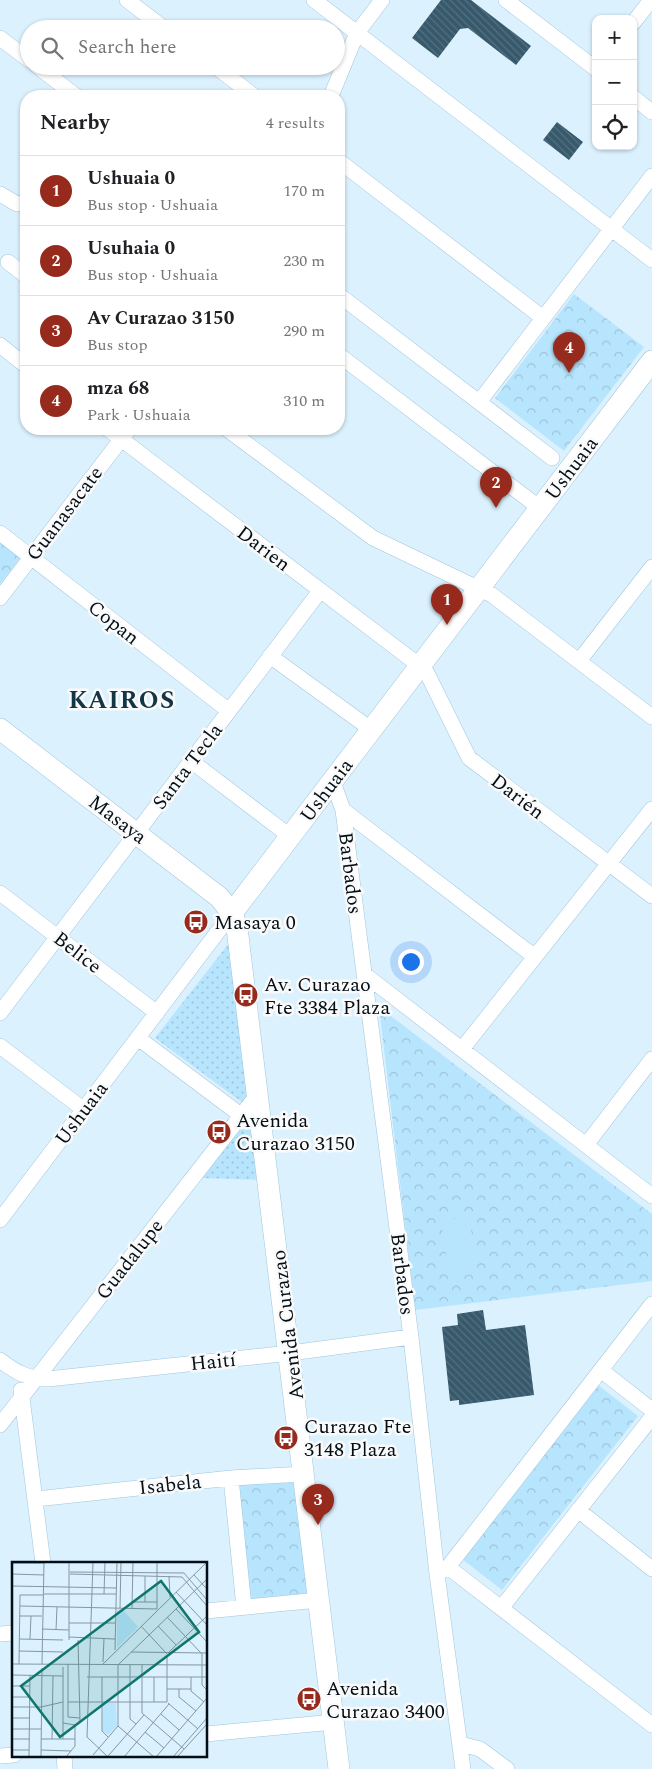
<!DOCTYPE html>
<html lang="en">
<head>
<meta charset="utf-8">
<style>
  :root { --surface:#fff; --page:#f6f6f6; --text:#202124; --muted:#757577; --line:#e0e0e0; --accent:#962b1d }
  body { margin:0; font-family:Spectral,serif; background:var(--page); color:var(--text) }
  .controls { position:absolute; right:15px; top:15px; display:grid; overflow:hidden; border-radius:10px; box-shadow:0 1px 4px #0004 }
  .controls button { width:45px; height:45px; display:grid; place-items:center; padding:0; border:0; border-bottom:1px solid var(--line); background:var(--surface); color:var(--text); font:25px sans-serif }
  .you { position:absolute; left:410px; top:961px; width:18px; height:18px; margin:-12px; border:4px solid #fff; border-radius:50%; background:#1a73e8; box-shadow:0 0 0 8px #1a73e833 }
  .badge { display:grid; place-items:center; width:32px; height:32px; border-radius:50%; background:var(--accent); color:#fff; font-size:16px; font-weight:700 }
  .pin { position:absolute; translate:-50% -41px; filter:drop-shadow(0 1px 2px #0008) }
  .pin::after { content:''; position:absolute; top:26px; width:18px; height:15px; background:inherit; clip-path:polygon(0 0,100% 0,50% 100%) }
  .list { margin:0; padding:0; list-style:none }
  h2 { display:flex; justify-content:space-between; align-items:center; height:65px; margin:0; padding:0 20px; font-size:21px }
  h2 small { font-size:16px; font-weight:400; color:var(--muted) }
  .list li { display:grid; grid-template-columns:32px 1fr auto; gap:15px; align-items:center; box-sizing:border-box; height:70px; padding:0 20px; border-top:1px solid var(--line) }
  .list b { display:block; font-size:19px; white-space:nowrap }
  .list p { margin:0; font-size:16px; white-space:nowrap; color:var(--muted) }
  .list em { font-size:16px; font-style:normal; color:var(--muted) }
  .icon { flex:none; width:28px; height:28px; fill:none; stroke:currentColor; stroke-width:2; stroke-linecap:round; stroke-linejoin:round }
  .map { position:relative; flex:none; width:652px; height:1769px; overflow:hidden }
  .search { position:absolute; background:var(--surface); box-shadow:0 1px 4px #0004; left:20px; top:20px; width:325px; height:55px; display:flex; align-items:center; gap:12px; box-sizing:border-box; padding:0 18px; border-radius:28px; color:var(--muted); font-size:19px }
  .panel { position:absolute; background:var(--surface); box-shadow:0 1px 4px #0004; left:20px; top:90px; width:325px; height:345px; border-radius:20px }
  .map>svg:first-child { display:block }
  .grass { fill:url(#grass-dots) }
  .park { fill:url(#park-crowns) }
  .pitch { fill:#b8e5fe }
  .building { fill:url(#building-back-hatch) }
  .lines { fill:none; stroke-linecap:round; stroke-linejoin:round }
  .street-casing { stroke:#a1c6db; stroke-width:16 }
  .secondary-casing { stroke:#a1c6db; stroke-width:22 }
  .street { stroke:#fff; stroke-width:15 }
  .secondary { stroke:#fff; stroke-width:21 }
  .labels { text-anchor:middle; stroke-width:5; stroke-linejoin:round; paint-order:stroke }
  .street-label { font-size:20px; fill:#030f16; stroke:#fafafa }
  .poi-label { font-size:20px; fill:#030f16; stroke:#fafafa; text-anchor:start }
  .district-label { font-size:25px; font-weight:bold; letter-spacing:1px; fill:#133647; stroke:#fafafa }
  .inset-road { fill:none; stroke:#8597a1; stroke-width:1 }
  .view { fill:#0f766e; fill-opacity:0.15; stroke:#0f766e; stroke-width:2.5 }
  .inset-edge { fill:none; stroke:#030f16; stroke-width:2.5 }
</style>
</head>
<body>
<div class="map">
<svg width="652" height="1769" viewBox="0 0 652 1769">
  <defs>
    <pattern id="grass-dots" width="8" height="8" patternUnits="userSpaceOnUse" patternTransform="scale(1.25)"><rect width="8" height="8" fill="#b8e5fe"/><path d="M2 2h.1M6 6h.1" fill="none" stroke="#9dc3d9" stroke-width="1.8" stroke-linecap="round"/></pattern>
    <pattern id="park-crowns" width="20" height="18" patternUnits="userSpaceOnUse" patternTransform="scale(1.25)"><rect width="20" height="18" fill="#b8e5fe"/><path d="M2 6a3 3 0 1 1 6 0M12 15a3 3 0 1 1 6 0" fill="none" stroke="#9dc3d9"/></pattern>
    <pattern id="building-back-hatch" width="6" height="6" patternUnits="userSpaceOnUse" patternTransform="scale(1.25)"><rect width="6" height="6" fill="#37596c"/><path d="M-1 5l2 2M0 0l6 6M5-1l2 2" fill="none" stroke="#56707f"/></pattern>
  </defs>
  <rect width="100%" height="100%" fill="#dbf1fe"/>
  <path class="grass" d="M236 934 251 1093 243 1103 155 1038Z
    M253 1108 262 1180 201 1178Z"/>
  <path class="park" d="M574 294 644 347 564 451 495 398Z
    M0 542 20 558 0 584Z
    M379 1007 652 1214V1281L415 1310Z
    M598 1385 638 1416 502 1590 462 1559Z
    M301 1475 314 1597 248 1605 235 1482Z"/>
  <path class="pitch" d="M469 1216 477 1273 450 1278 441 1221Z"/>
  <path class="building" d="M441 0H471L531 46 516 65 468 28 460 29 438 58 412 38Z
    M557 122 583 142 569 160 543 140Z
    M483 1310 486 1330 525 1325 534 1395 459 1405V1400L450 1401 442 1327 458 1325 457 1314Z"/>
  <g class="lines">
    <defs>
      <path id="street" d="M127 0 165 29
        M314 0 652 260
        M506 0 596 69
        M633 23 651 0
        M0 38 29 60
        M37 66 76 96
        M215 66 254 96
        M331 96 357 33 382 0
        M633 97 652 112
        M339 161 543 318
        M0 194 17 204 26 203
        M8 262 26 276
        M339 295 552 458
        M0 345 26 366
        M339 355 541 509
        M479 402 652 176
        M108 429 420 666 427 673 469 758 652 896
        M227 429 373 538 492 595 652 717
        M0 533 229 711
        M0 598 129 429
        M270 656 372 730
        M579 661 652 567
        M191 761 291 837
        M333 782 343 810 411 1337 437 1574 463 1769
        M343 810 535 957
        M0 893 157 1013
        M364 974 652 1196
        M0 1013 320 591
        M138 1038 242 1116
        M0 1046 83 1109
        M462 1049 652 809
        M586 1145 652 1059
        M0 1220 232 913
        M0 1360C15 1372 28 1379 48 1379L290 1353 411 1337
        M602 1371 652 1410
        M21 1390 43 1563
        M0 1425 258 1094
        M231 1478 244 1607
        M36 1499 231 1478 304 1474
        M578 1510 652 1569
        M448 1567 652 1725
        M437 1574 448 1567 652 1304
        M502 1607 652 1417
        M206 1611 319 1600
        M0 1634 14 1633
        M206 1734 334 1722
        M460 1744 480 1749 507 1769
        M64 1755 65 1769
        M0 1756 14 1755"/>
      <path id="secondary" d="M0 729 219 897 232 913 237 928 339 1769
        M232 913 652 361"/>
    </defs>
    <use href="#street" class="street-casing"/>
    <use href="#secondary" class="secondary-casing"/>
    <use href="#street" class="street"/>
    <use href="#secondary" class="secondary"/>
  </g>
  <defs>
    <symbol id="bus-disc" viewBox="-11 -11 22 22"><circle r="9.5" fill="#962b1d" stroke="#fafafa"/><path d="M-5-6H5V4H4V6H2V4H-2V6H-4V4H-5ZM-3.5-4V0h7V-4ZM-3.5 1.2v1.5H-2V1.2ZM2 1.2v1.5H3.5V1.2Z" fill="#fff"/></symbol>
  </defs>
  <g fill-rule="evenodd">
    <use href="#bus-disc" x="182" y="908" width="28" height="28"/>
    <use href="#bus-disc" x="232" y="981" width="28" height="28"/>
    <use href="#bus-disc" x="205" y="1118" width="28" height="28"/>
    <use href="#bus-disc" x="272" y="1424" width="28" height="28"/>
    <use href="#bus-disc" x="295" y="1685" width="28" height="28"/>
  </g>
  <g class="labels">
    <g class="street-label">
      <text transform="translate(571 468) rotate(-53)" y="7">Ushuaia</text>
      <text transform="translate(64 513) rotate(-53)" y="7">Guanasacate</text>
      <text transform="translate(264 548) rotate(37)" y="7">Darien</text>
      <text transform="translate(114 622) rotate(38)" y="7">Copan</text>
      <text transform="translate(187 766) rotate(-53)" y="7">Santa Tecla</text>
      <text transform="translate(326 790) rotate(-53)" y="7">Ushuaia</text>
      <text transform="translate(518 796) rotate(37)" y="7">Darién</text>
      <text transform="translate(118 819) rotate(37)" y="7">Masaya</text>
      <text transform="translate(351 873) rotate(83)" y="7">Barbados</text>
      <text transform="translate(78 952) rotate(38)" y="7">Belice</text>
      <text transform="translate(81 1113) rotate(-53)" y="7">Ushuaia</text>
      <text transform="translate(129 1259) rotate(-52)" y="7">Guadalupe</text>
      <text transform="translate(403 1274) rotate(83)" y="7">Barbados</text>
      <text transform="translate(287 1325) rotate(-97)" y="7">Avenida Curazao</text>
      <text transform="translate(213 1361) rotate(-6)" y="7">Haití</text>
      <text transform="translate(170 1484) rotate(-6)" y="7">Isabela</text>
    </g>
    <g class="poi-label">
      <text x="214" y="929">Masaya 0</text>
      <text x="264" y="991">Av. Curazao<tspan x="264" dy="23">Fte 3384 Plaza</tspan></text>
      <text x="236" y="1127">Avenida<tspan x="236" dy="23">Curazao 3150</tspan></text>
      <text x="304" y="1433">Curazao Fte<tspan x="304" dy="23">3148 Plaza</tspan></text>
      <text x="326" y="1695">Avenida<tspan x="326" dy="23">Curazao 3400</tspan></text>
    </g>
    <g class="district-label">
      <text x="122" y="708">KAIROS</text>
    </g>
  </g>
  <g transform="translate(12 1562)">
    <rect width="195" height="195" fill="#dbf1fe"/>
    <path d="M105 47H110L126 65 105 86ZM91 141H104L105 164 96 173 90 168Z" fill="#b8e5fe"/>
    <path class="inset-road" d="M81 0 75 175 96 195M0 1H32M58 10 172 11 195 38M0 12 32 13M58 12 170 15 195 44M182 13 195 27M157 14 158 35M0 24 104 26M164 30 195 63M32 32H104M92 32 93 0M120 40H145M133 40V14M8 44 145 47M108 46 109 0M120 46 121 0M145 47V0M164 47 195 80M8 54H30M155 55 189 91M57 61H103M129 64 155 92M146 64 164 83M30 67 57 68M44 68 45 45M57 75 103 77M8 77 51 78M18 77 19 54M57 78V0M66 78 68 159M103 88 105 0M7 89 51 90M119 90 195 91M157 90 195 54M190 91V123L195 128M155 93V140M91 100 92 76M0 102 195 103M7 102 8 33H31M30 102 32 0M56 102V155L68 156M90 103 195 0M106 103 195 17M118 103V157L124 162M130 103V151L172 187M0 113 51 114M75 115H195M90 115V169L96 175M179 115V129L192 140M0 124H18M155 127H179M167 127V135L184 149M0 135H18M56 140H155M142 140V115M156 141 186 167M0 145H29L51 140M149 152 167 168M0 156H18M51 161 63 163V184L54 195M106 164V103M106 164 142 195M0 167H29M133 170 152 186M0 177H18M29 177H63M40 177 41 114M51 177V105M0 188H17M29 188 59 189M81 193 106 164M96 194 132 153M17 195 18 113M29 195 30 106M112 195 157 142M144 195 195 136M161 195 195 156M165 195 195 162"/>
    <path class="view" d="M149 19 187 70 48 175 9 124Z"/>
    <rect width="195" height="195" class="inset-edge"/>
  </g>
</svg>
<div class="controls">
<button>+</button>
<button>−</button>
<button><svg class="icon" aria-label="locate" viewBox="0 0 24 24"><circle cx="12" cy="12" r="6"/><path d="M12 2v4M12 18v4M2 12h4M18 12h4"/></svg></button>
</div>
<div class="you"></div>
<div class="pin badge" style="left:447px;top:625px">1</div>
<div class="pin badge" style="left:496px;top:508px">2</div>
<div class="pin badge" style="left:318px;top:1525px">3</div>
<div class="pin badge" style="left:569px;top:373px">4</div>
<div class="search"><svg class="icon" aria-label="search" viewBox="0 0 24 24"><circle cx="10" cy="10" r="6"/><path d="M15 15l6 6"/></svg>Search here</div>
<section class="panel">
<h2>Nearby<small>4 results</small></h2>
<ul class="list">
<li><span class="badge">1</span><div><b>Ushuaia 0</b><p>Bus stop · Ushuaia</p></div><em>170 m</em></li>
<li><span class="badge">2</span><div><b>Usuhaia 0</b><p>Bus stop · Ushuaia</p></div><em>230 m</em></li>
<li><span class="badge">3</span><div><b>Av Curazao 3150</b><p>Bus stop</p></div><em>290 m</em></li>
<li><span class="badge">4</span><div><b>mza 68</b><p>Park · Ushuaia</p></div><em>310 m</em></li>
</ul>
</section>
</div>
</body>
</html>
